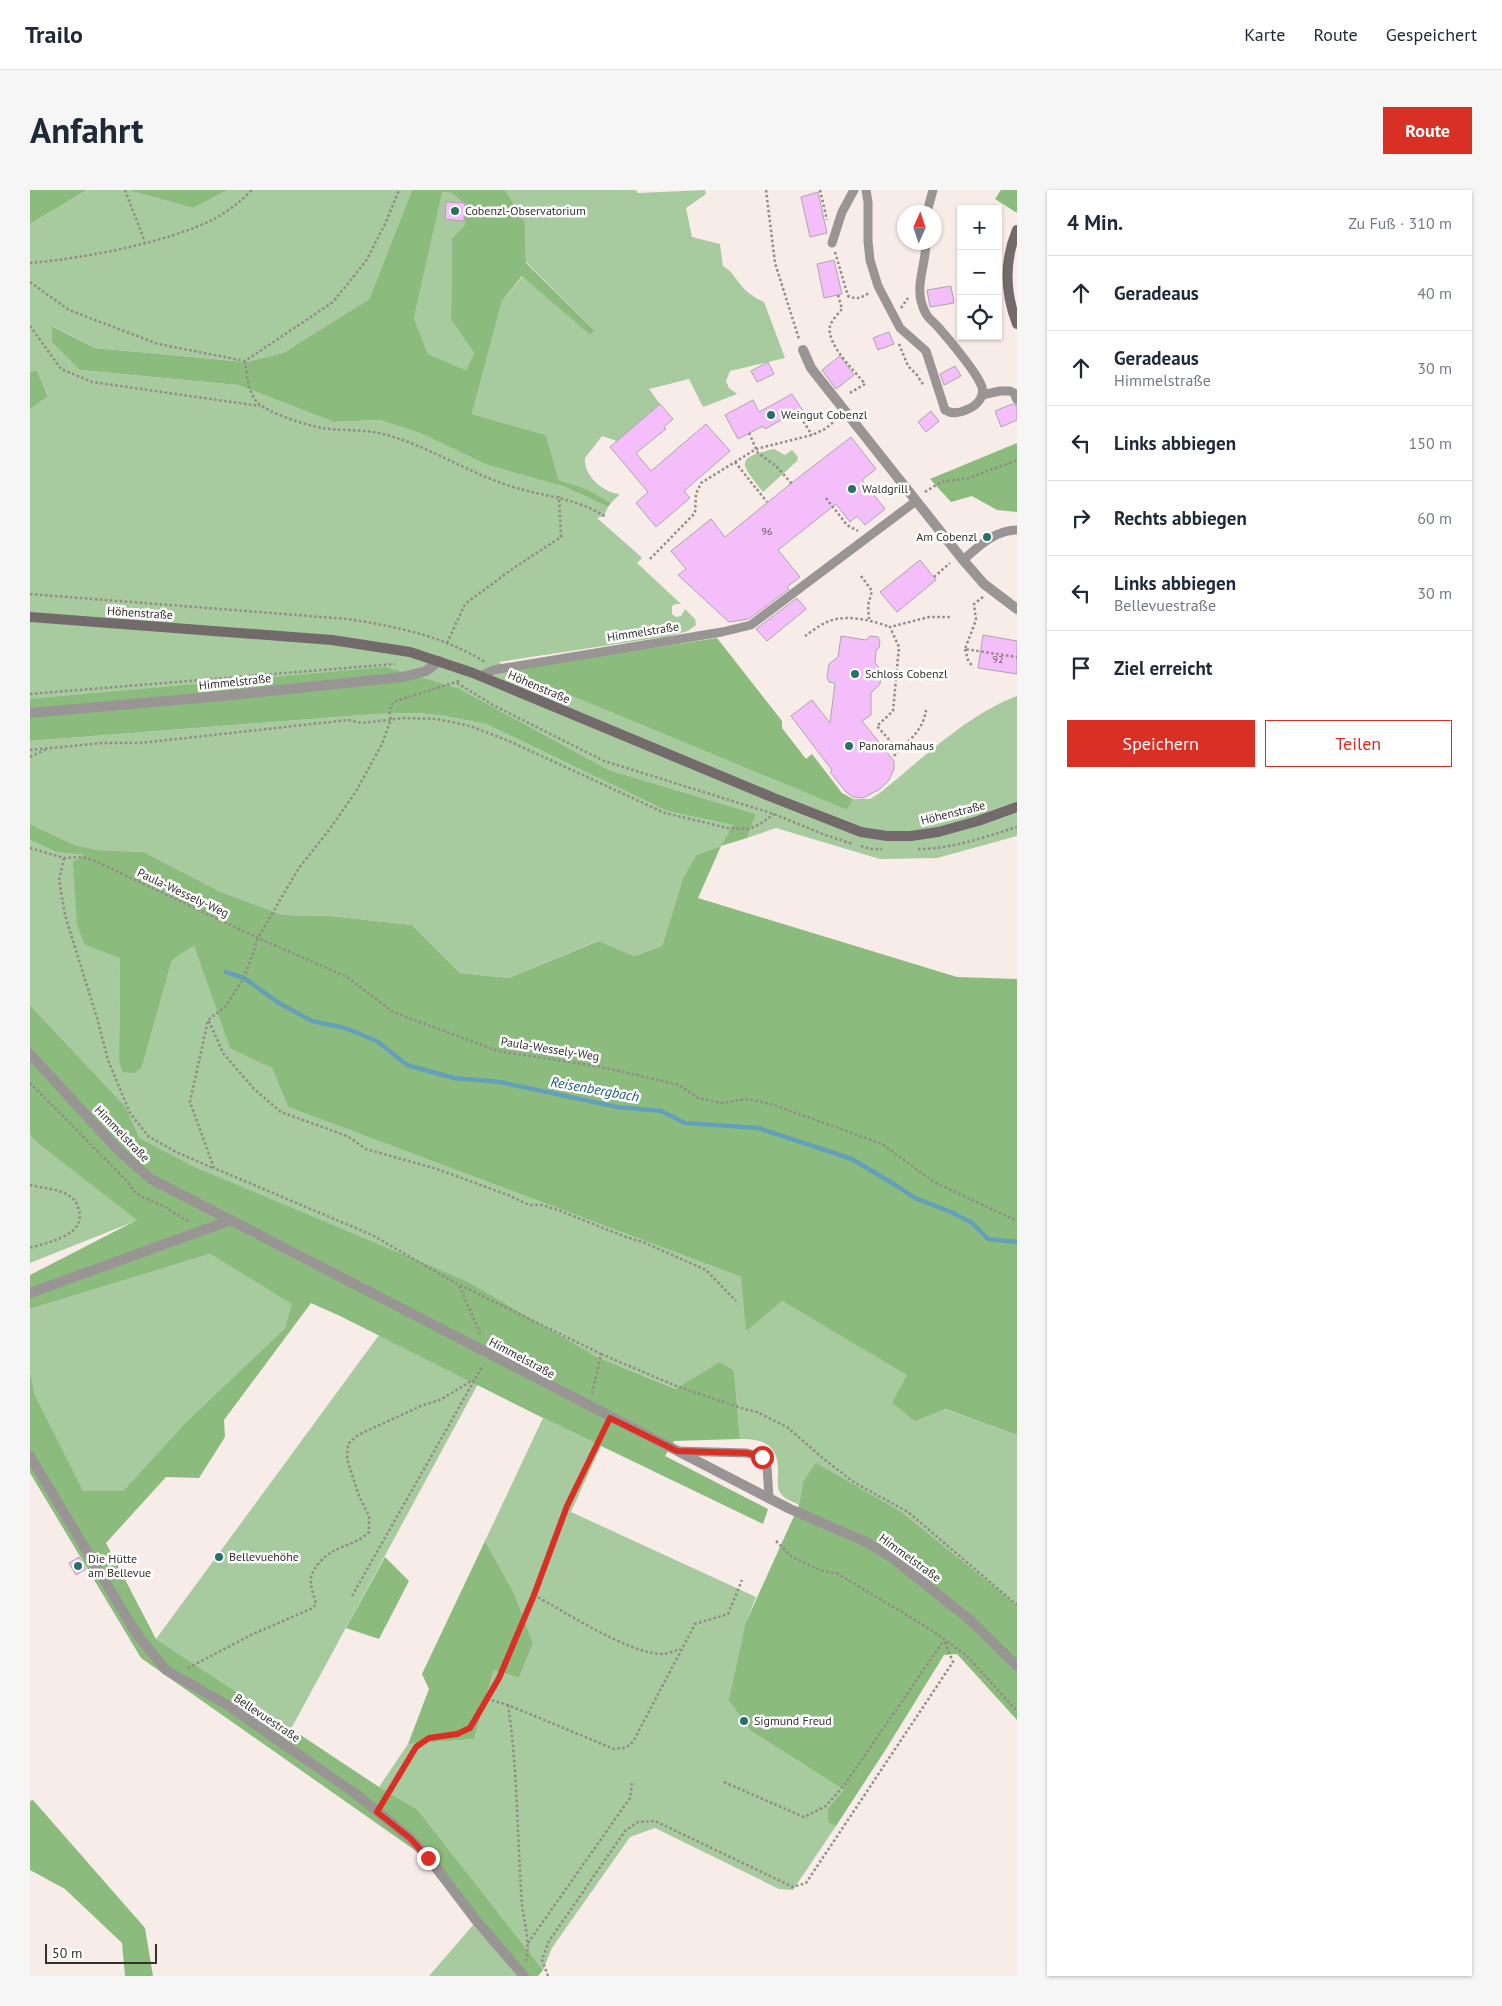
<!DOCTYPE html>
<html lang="de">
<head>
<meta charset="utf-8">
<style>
  :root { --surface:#fff; --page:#f6f6f7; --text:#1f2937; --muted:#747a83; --line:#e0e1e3; --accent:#d93025 }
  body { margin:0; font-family:"PT Sans",sans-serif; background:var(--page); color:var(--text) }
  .controls { position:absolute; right:15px; top:15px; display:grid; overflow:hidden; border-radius:0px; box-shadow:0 1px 4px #0004 }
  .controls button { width:45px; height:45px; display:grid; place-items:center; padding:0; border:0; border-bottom:1px solid var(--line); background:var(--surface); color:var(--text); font:25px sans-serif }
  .compass { position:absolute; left:867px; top:15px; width:45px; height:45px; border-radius:50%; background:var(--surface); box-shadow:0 1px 4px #0004; rotate:3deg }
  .scale { position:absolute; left:15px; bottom:12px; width:112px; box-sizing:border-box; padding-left:5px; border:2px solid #35312f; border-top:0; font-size:14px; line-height:18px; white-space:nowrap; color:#35312f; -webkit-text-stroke:4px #fff; paint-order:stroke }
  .stop { position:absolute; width:15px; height:15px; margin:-11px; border:4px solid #d93025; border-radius:50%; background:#fff }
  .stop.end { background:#d93025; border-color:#fff; box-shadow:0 1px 5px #0008 }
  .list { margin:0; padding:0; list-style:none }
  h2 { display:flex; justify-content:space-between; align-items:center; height:65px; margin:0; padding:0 20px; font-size:21px }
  h2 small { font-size:16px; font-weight:400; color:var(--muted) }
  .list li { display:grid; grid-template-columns:32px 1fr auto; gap:15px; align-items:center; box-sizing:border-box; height:75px; padding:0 20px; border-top:1px solid var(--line) }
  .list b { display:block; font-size:19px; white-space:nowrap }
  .list p { margin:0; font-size:16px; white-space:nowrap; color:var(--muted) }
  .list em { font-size:16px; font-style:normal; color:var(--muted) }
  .actions { display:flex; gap:10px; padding:15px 20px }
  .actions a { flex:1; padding:11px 0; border:1px solid var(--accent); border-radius:0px; text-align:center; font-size:18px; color:var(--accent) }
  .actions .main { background:var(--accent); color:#fff }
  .icon { flex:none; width:28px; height:28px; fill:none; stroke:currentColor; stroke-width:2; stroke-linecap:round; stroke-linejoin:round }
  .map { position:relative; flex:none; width:987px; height:1786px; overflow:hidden; border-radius:0px }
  header { display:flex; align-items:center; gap:30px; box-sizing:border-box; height:70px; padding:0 25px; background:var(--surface); border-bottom:1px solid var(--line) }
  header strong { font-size:24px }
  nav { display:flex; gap:28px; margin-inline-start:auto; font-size:18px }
  .intro { display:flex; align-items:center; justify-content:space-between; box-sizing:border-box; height:120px; padding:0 30px }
  h1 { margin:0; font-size:35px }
  .button { padding:12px 22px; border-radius:0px; background:var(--accent); color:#fff; font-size:18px; font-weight:700 }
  main { display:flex; gap:30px; padding:0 30px }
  aside { flex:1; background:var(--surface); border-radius:0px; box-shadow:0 1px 4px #0004 }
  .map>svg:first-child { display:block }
  .green { fill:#a8ca9f }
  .forest { fill:#8cbb7e; fill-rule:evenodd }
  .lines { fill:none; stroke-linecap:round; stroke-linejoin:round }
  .stream { stroke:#65a0ba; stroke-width:4.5 }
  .building { fill:#f4befa; stroke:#ada5ae }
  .path { stroke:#928b88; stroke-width:2.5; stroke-dasharray:2.5 2.5; stroke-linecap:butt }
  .lane { stroke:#9a9595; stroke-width:9 }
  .street { stroke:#9a9595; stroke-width:10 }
  .secondary { stroke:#726a6b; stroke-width:10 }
  .route { stroke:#d93025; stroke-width:6 }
  .poi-dot { fill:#27706b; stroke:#fff; stroke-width:2 }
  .labels { text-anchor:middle; stroke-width:5; stroke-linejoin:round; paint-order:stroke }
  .number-label { font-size:10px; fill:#655462 }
  .poi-label { font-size:12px; fill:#35312f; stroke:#fff; text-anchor:start }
  .street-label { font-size:12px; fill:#35312f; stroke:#fff }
  .water-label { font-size:14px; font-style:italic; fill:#135872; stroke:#fff }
</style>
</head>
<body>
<header>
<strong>Trailo</strong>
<nav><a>Karte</a><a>Route</a><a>Gespeichert</a></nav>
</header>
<div class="intro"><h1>Anfahrt</h1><a class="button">Route</a></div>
<main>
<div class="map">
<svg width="987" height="1786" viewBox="0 0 987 1786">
  <rect width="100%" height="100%" fill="#f8ece8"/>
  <path class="green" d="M57 0H98L163 18 198 0H382L339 109 253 163 216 172 65 158 23 136 50 180 208 195 304 232 349 230 390 243 457 275 535 297 578 317 574 326 567 328 608 364 612 368 607 373 651 414H646L642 416V424L646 427 651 426 655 419 665 429 666 435 658 441 639 446 469 472 479 480 817 620 823 609H840L851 602C892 569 938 524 987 506V646L907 668 850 669 746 638 717 648 726 624 579 580 430 499 0 511V219L18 205 7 180 0 182V34Z
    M475 0H606L608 3 675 0 676 4 656 18 662 47 690 54 693 76C702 81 704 87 710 94 716 102 725 108 734 112L755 168 700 181 696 191 699 198 707 204 673 217 659 189 619 199 630 214 587 251 572 246 555 268C553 286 575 304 590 304L581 313 557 299 529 290 516 245 442 224 472 111 493 86 560 145 565 141 496 72 495 32Z
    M411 2 422 3 435 13V35L422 48 421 130 444 163 436 180 398 164 384 128Z
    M744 259 755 265 762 260 768 267 767 271 733 302C712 274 702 269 744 259Z
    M387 523 415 526 456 534 637 621 704 635 691 656 666 665 653 688 632 756 604 766 567 751 479 788 430 783 382 735 301 726 253 725 189 701 114 662 68 660 45 655 0 634V551L345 524Z
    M0 650 26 662 55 665V755L90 767 89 871 92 882 112 877 142 770 164 756 200 857 242 878 258 917 711 1087 878 1185 914 1219 987 1245V1415L873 1323 773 1292 769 1315C762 1311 753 1309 749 1301 747 1296 748 1288 748 1282 749 1256 734 1248 710 1249L704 1180 689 1172 647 1199 565 1166 167 978 108 948 95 916 0 815Z
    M0 945 6 952 108 1030 0 1073Z
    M180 1064 263 1114 255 1138 155 1233 93 1301 53 1302 5 1205 0 1180V1119Z
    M349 1145 448 1194 261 1539 126 1449Z
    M513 1228 571 1256 541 1322 726 1407 716 1432 721 1541 814 1600 798 1631 806 1636 763 1700 749 1699 625 1638 600 1647 522 1758 513 1780 387 1619 349 1597 378 1554 444 1549 464 1480 489 1488 503 1453 484 1403 455 1351Z
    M444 1734 487 1786H399Z"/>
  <path class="forest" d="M0 0H57L0 34Z
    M98 0H198L163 18Z
    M382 0H475L495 32 496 73 565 141 560 145 492 86 472 111 442 224 516 245 529 290 557 299 581 313 578 317 535 297 457 275 390 243 349 230 304 232 208 195 50 180 22 152V136L65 158 216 172 253 163 339 109ZM412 2 422 3 435 14V35L422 48 421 130 444 163 436 180 398 164 384 128Z
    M971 0H987V23L965 9Z
    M7 180 18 206 0 219V182Z
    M987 253V322L967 320 942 306 921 312 900 289Z
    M687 448 752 531V538L776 569 782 564 812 603 823 609 817 620 479 480Z
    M356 477 430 499 579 580 726 624 717 648 691 656 668 708 927 787 987 789V1245L915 1219 885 1231 862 1213 877 1185 752 1111 716 1141 711 1087 258 917 242 878 200 858 164 756 142 770 112 877 105 883 92 882 89 871 90 768 55 755 47 735 43 672 54 665 26 662 0 650V634L45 655 68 660 114 662 189 701 253 725 301 726 382 735 430 783 479 788 568 751 604 766 632 756 653 688 666 665 691 656 703 635 637 621 456 534 415 526 387 523 345 524 0 551V509Z
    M0 815 95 916 109 948 167 978 436 1091 565 1166 646 1199 689 1172 704 1180 710 1249 644 1251 635 1266 738 1319 733 1334 513 1228 310 1126 281 1113 194 1230 195 1247 169 1288 136 1287 76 1353 126 1449 349 1597 387 1619 513 1780 508 1786H487L386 1661 111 1468 0 1283V1180L5 1205 53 1301H93L155 1233 255 1138 262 1114 180 1064 0 1119V1085L107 1030 6 952 0 945Z
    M786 1273 873 1323 987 1415V1530L927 1464 914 1465 856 1559 806 1636 798 1632V1619L814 1600 721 1541 699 1510 716 1432 769 1315 773 1292Z
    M455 1351 484 1403 503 1453 489 1488 464 1480 444 1549 378 1554 399 1499 392 1484Z
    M355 1367 379 1391 349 1449 316 1438Z
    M3 1610 115 1738 123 1786H95L92 1753 35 1699 0 1680V1611Z"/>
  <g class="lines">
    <path class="stream" d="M196 782 214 788 249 813 282 831 315 838 347 851 377 875 424 888 470 892 587 917 631 921 655 933 728 938 822 969 867 996 885 1008 921 1022 942 1033 958 1049 987 1052"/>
  </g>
  <path class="building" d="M788 2 797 43 780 47 771 7Z
    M416 12 435 13 434 31 415 29Z
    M804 70 812 104 794 108 787 74Z
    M921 96 924 113 900 117 897 100Z
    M859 142 864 154 848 160 843 148Z
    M810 166 824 185 806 199 792 180Z
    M738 172 744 184 727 192 721 181Z
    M925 176 931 186 914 195 910 184Z
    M762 204 773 221 763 226 762 224 735 239 733 236 708 249 695 225 723 210 729 222Z
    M630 214 643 229 634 237 636 239 606 263 621 281 676 234 700 261 654 301 660 308 626 337 606 313 618 302 580 257Z
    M982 214 987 216V230L971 237 965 221Z
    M901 221 909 231 896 242 888 232Z
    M821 247 846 279 832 290 855 319 835 335 827 326 820 332 806 314 748 360 770 387 757 397 759 399 719 429 699 432 648 385 656 379 641 361 681 329 695 347 759 295Z
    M890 370 906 390 867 422 850 402Z
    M767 408 776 419 737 451 726 439Z
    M953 445 987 451V484L948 478Z
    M811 446 836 450 840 446 848 447 850 452 849 458 846 460 845 473 852 481 850 494 841 503V525L832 531 864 571V579L859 590 850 599 833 608 823 607 816 602 800 582 802 580 761 526 782 510 800 533 805 493 799 492 797 487 799 474 808 467Z
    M49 1367 56 1379 46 1385 39 1373Z"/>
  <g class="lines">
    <path class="path" d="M95 0 115 52
      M736 0 745 73 769 149
      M790 0 797 30
      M805 62 818 106C827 110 831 108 839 103
      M0 73C55 68 137 53 186 28 200 20 211 11 222 0
      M0 92 39 120 128 154 215 171 303 112 336 71 356 32 369 0
      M808 105 812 119C808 124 802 130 800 136 796 154 824 180 835 194L818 204
      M871 118 878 108
      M0 136 31 179 62 192 230 216
      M869 154 878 176 887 185 894 196
      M215 171C217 185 218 208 232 216 245 225 276 235 292 238 312 241 333 239 353 244 397 255 436 282 480 296 514 307 545 307 576 327
      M768 223 782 245
      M719 243 728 263 746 276 762 294
      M705 272 737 312
      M895 302 911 292 939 288 987 270
      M796 308 817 335 828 341
      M620 369 665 323 666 304 671 293 692 280 726 259 782 245 795 239 806 230
      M831 386 842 401 838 415 839 429
      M904 387 920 373
      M0 404 317 429C365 436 413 446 455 472
      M953 407 944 414 946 430 935 459 987 467
      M775 446C781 442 788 436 795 433 814 423 841 430 860 437
      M417 453 435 414 485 377 531 347 529 306
      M935 459 938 470 943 477
      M429 491 363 512 359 521 361 529 352 554 325 603 299 640 269 678 250 710 228 748 214 788 195 817 178 830 160 912 184 978 342 1045 429 1095 451 1145
      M427 493 463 515 574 571 744 624 795 645 823 654
      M0 504 365 474
      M0 560 73 553H110L138 550 318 530 332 533 374 528 407 529 440 536 479 551 635 623 698 638 719 639 730 634 744 624
      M869 561 847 536 863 521 869 457 860 437 899 427H922
      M864 566C878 551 893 541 896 520
      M0 567 17 559
      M831 656 841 659H852
      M0 658 34 668 52 667 65 671 228 748 317 787 363 822 468 861 572 877 649 895 668 908 692 913 717 909 741 914 852 954 904 992 987 1031
      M888 659C922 659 955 647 987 637
      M34 668 29 690 35 725 67 828 78 870 100 923 118 946 146 962 183 978
      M179 831 193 863 224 899 251 922 317 946 336 959 407 979 478 1005 499 1015H512L528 1020 596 1047 615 1053 676 1080 706 1111
      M0 893 96 990 106 1003 112 1007 135 1017 159 1032
      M0 995C12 998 31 999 41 1007 46 1010 47 1015 49 1020 56 1046 18 1052 0 1058
      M430 1095 571 1164 562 1204
      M571 1164 646 1196 714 1219 727 1222 757 1237 795 1270 825 1293 878 1322 987 1415
      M746 1351 762 1367 790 1380 808 1384 900 1439 937 1466 987 1521
      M504 1405C535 1422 598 1463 631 1464 638 1464 644 1461 650 1459
      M322 1406 453 1175
      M158 1478 225 1443 283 1418 286 1414C281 1395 276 1389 289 1373 305 1354 322 1358 339 1342V1326L329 1306 317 1269 318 1254 328 1245 393 1215 410 1210 443 1190
      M457 1509 478 1515 584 1559 593 1558 600 1555 604 1550 665 1434 698 1424 712 1390
      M478 1515C488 1581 487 1648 492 1714 493 1729 502 1758 495 1771
      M694 1592 774 1627 796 1616 815 1594 914 1450
      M353 1612 386 1557 399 1549 427 1544 440 1538 469 1489 504 1405 537 1316 575 1238
      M498 1753 600 1608 602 1593
      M518 1786 512 1770 519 1751 595 1641 608 1632 625 1631 763 1697 776 1693 923 1472 914 1450"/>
    <path class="lane" d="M836 0 838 12V51L840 70 848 96 870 138 896 161 915 220C922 224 928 224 936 220 945 217 955 208 952 197 947 182 920 151 909 138 905 133 899 129 896 124 882 98 896 78 896 52
      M897 22 903 0
      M802 53 812 22 824 0
      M952 205 970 201H980L984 203 987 210
      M933 370C949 356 965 340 987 340
      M451 486 463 480 692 442 721 435 886 311
      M647 1261 717 1263 732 1267 737 1276 739 1308"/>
    <path class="street" d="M773 160 781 178 933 370 954 394 987 419
      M0 523 203 505 373 487 396 481 409 471
      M0 864 89 961 121 989 760 1319 836 1352 864 1369 940 1430 987 1476
      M0 1103 201 1030
      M0 1266 97 1428 109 1447 136 1480 197 1515 326 1604 380 1648 398 1667 445 1729 494 1786"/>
    <path class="secondary" d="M987 40C974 71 975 103 987 134
      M0 427 302 450 380 462 443 483 744 608 831 642 857 646H881L908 642 948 631 987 617"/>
  </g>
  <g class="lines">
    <path class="route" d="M398 1668 380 1648 347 1622 386 1557 399 1548 427 1544 440 1538 469 1488 504 1405 537 1316 580 1228 647 1261 717 1263 732 1267"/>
  </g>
  <g class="poi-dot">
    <circle cx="425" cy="21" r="5"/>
    <circle cx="741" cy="225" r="5"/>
    <circle cx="822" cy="299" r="5"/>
    <circle cx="957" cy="347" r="5"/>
    <circle cx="825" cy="484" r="5"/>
    <circle cx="819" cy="556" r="5"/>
    <circle cx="189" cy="1367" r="5"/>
    <circle cx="48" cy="1376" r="5"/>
    <circle cx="714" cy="1531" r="5"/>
  </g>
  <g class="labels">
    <g class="number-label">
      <text x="737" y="345">96</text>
      <text x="968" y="473">92</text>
    </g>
    <g class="poi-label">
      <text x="435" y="25">Cobenzl-Observatorium</text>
      <text x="751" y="229">Weingut Cobenzl</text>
      <text x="832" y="303">Waldgrill</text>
      <text x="947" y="351" text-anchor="end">Am Cobenzl</text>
      <text x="835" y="488">Schloss Cobenzl</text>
      <text x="829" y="560">Panoramahaus</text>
      <text x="199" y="1371">Bellevuehöhe</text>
      <text x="58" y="1373">Die Hütte<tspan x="58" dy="14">am Bellevue</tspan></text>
      <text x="724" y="1535">Sigmund Freud</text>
    </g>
    <g class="street-label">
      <text transform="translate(110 423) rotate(4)" y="4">Höhenstraße</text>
      <text transform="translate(613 442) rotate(-9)" y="4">Himmelstraße</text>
      <text transform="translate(205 492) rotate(-6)" y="4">Himmelstraße</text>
      <text transform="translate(509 497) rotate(23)" y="4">Höhenstraße</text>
      <text transform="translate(923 623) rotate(-14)" y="4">Höhenstraße</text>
      <text transform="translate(153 703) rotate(25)" y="4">Paula-Wessely-Weg</text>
      <text transform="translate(520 859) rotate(9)" y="4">Paula-Wessely-Weg</text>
      <text transform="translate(92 944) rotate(46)" y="4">Himmelstraße</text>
      <text transform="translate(492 1168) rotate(28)" y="4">Himmelstraße</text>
      <text transform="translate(880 1368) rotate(36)" y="4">Himmelstraße</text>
      <text transform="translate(237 1528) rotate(34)" y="4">Bellevuestraße</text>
    </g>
    <g class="water-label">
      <text transform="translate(565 899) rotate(10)" y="5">Reisenbergbach</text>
    </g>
  </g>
</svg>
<div class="controls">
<button>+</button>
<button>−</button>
<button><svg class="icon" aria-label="locate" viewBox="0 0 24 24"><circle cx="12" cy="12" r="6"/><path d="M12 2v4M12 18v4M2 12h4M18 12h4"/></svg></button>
</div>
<svg class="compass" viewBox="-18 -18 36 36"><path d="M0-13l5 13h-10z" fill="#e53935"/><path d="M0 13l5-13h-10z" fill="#747a83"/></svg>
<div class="scale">50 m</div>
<div class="stop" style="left:732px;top:1267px"></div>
<div class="stop end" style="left:398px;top:1668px"></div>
</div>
<aside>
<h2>4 Min.<small>Zu Fuß · 310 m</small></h2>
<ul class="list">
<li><svg class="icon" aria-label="ahead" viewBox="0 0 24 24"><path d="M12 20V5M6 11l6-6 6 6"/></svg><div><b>Geradeaus</b></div><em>40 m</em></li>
<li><svg class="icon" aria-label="ahead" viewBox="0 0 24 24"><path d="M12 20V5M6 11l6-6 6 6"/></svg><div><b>Geradeaus</b><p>Himmelstraße</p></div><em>30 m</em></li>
<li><svg class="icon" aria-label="left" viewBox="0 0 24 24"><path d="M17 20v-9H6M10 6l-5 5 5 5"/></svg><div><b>Links abbiegen</b></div><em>150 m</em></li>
<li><svg class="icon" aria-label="right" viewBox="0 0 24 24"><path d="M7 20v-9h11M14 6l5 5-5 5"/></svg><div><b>Rechts abbiegen</b></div><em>60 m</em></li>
<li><svg class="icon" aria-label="left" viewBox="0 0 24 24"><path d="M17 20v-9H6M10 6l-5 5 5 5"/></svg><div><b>Links abbiegen</b><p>Bellevuestraße</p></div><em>30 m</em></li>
<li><svg class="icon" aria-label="arrive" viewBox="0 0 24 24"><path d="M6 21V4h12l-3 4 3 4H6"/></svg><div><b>Ziel erreicht</b></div></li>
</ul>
<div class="actions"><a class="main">Speichern</a><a>Teilen</a></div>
</aside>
</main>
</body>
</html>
